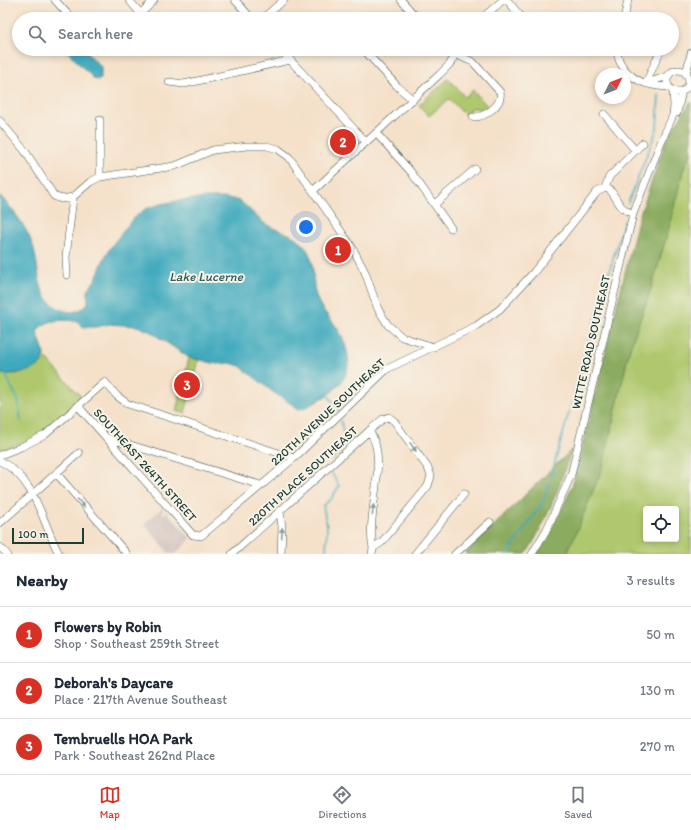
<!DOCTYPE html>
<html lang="en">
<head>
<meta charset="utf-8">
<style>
  :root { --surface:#fff; --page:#f6f6f7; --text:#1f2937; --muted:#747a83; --line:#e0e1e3; --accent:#d93025 }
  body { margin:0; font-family:Itim,sans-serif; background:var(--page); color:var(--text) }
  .controls { position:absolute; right:12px; bottom:12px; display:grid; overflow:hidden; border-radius:4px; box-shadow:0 2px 6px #0003 }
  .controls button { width:36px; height:36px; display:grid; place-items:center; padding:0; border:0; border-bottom:1px solid var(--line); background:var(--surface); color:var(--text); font:20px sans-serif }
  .compass { position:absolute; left:595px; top:68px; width:36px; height:36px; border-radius:50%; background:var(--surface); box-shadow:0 2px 6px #0003; rotate:48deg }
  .scale { position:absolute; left:12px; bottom:10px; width:72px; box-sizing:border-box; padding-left:4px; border:2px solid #1f3d34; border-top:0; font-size:11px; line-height:14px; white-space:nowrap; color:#1f3d34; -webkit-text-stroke:3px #f7f3e8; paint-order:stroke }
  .you { position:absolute; left:306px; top:227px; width:14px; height:14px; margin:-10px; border:3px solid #fff; border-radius:50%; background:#1a73e8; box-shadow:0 0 0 6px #1a73e833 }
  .badge { display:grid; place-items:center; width:26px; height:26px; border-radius:50%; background:var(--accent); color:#fff; font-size:13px; font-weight:700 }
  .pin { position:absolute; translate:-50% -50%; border:2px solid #fff; box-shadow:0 1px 4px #0006 }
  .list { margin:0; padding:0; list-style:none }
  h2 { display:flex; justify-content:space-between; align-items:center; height:52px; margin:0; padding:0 16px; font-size:17px }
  h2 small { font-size:13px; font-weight:400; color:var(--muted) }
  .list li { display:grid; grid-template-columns:26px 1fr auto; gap:12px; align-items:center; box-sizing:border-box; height:56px; padding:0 16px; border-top:1px solid var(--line) }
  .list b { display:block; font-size:15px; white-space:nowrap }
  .list p { margin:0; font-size:13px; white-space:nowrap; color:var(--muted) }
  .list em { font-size:13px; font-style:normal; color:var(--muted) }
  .icon { flex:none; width:22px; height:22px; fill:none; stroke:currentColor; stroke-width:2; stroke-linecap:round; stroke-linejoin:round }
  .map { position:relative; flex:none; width:691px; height:554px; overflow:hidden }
  .search { position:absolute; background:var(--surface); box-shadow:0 2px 6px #0003; left:12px; right:12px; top:12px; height:44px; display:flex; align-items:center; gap:10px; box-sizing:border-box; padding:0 14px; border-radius:22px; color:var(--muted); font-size:15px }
  .sheet { height:220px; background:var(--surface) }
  nav { display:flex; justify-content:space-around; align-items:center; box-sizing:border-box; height:56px; border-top:1px solid var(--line); background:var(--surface); font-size:11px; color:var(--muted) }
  nav a { display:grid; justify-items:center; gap:2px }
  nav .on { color:var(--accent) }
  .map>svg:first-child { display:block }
  .industrial { fill:#d0c0bc }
  .green { fill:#afc86d; stroke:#678250; fill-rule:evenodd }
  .forest { fill:#8bac60; stroke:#55744a }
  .water { fill:#3da9bd; stroke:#2e7378 }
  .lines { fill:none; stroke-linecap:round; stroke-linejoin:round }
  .stream { stroke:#3da9bd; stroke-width:1.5 }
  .minor-casing { stroke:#3f564a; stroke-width:8 }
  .minor { stroke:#fff; stroke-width:7 }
  .oneway { fill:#8f9e9a }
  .labels { text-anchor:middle; stroke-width:4; stroke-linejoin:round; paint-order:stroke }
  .street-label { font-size:12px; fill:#1f3d34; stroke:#f7f3e8 }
  .water-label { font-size:13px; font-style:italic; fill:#285d5d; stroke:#f7f3e8 }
</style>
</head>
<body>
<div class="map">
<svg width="691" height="554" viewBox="0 0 691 554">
  <rect width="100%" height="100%" fill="#f7f3e8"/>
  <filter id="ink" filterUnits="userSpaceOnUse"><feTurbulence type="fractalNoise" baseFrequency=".025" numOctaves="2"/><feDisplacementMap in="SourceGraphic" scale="8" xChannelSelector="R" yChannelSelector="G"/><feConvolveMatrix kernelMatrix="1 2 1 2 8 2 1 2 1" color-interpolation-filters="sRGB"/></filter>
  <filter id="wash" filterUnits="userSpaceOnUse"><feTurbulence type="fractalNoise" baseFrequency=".012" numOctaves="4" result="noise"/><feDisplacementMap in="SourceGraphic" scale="16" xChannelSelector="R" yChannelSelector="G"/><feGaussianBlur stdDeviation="0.9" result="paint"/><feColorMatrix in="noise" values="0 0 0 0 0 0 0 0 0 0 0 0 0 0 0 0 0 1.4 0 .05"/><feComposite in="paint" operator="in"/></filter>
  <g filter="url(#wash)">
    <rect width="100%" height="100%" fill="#f5e1ca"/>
    <path class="industrial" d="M163 507 164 509 162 512 164 514 167 512 191 539 175 554H170L144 524Z"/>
    <path class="green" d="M448 79 465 97 473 90 488 107 484 109 472 108 465 115 449 99 429 116 419 105Z
      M691 153V554H558L603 466 630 347 651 289 668 231 683 170ZM646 509H676V539H646Z
      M44 356 83 399 45 434 33 440 0 449V374H17L43 362Z
      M189 358 199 360 185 413 176 411Z"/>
    <path class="forest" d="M691 102V153L683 170 668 231 651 289 630 347 603 466 574 538 569 546 567 554H535L561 512 573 484 638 220 668 136Z
      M572 449C559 486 547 522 526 554H465Z"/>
    <path class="water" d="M65 49H84L101 67V78L97 80 94 79Z
      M0 196C11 207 22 221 29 236 38 253 36 272 42 289 49 308 74 321 88 303 88 299 87 295 88 291 89 286 94 283 96 278 99 272 101 265 104 259 109 248 118 238 125 229 130 222 136 215 144 210 159 201 223 193 239 201 250 207 257 220 269 226 281 232 293 233 303 244 319 262 309 281 318 301 324 314 336 323 342 336 354 363 349 382 324 397 316 402 309 407 299 409L273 392 240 366 230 363 217 364 188 357 151 332 137 326 109 324 97 327H83L79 322C67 319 44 318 37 332 39 339 44 348 44 356 44 373 11 374 0 374Z"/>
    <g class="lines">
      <path class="stream" d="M628 203 657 129 659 94
        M584 359 624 221
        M5 374 18 400 21 421
        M574 394 582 365
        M328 395 339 411
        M333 459 345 442 341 421
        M551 476 572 402
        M326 554 327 526 323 506 331 499 339 486 331 472
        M507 554 543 502 549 483"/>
    </g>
  </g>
  <g filter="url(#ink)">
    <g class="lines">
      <defs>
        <path id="minor" d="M55 0 72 19
          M129 0 140 13
          M235 0 252 19
          M401 0 418 19
          M507 0 523 19
          M136 19 154 0
          M262 19 284 0
          M481 19 503 0
          M624 19 628 0
          M280 49 366 142
          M363 49 397 86 413 100
          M446 49 453 57
          M617 49C617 68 635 82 652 85 658 87 663 86 669 87
          M455 54 473 62 500 92C503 105 484 118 473 117
          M667 81a11 11 0 1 1 22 0a11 11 0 1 1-22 0Z
          M686 74 691 53
          M169 82 184 84 290 60
          M646 83 661 49
          M647 83 668 76
          M677 113 682 91
          M604 114 635 150
          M0 121 25 151 54 196 61 199 73 197 66 257 67 275
          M376 133 411 172 451 228
          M100 177V120
          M605 188 610 190C620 202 617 207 633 214
          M313 191 439 75 450 64 458 49
          M73 197 90 182 100 177 175 166 213 150 247 146H267L278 149 289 157 352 247 365 272 378 309 388 325 402 337 434 347
          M435 204 475 169
          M78 406 193 535 201 536 294 458 387 369 476 326 500 309 534 272 597 192 605 188 609 177 643 143
          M369 431C390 457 365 516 373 548
          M108 438 260 485
          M0 455 21 447 45 435 105 382 117 396 128 404 294 458
          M0 461C36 479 42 522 59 554
          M56 473 127 554
          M280 512 282 527 281 554
          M0 523 79 453
          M0 547 7 554
          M232 554 369 431 383 419 389 417 394 421 428 468 431 476 428 486 382 542 373 548 372 554
          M415 554 464 494
          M455 554 490 522
          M532 554 547 529 571 475 633 214 661 142 673 115 674 106 673 91"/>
      </defs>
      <use href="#minor" class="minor-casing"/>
      <use href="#minor" class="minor"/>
    </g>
    <defs><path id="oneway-solid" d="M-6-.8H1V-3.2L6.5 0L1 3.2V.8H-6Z"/></defs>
    <g class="oneway">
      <use href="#oneway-solid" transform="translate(413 447) rotate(55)"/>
      <use href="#oneway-solid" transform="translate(81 503) rotate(49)"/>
      <use href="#oneway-solid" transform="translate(373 510) rotate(-83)"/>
      <use href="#oneway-solid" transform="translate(282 533) rotate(-87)"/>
    </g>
  </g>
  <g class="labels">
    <g class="street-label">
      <text transform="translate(591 342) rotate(-77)" y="4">WITTE ROAD SOUTHEAST</text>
      <text transform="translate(328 412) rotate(-43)" y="4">220TH AVENUE SOUTHEAST</text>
      <text transform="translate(145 465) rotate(48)" y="4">SOUTHEAST 264TH STREET</text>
      <text transform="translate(303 476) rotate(-42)" y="4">220TH PLACE SOUTHEAST</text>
    </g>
    <g class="water-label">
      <text x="206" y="281">Lake Lucerne</text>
    </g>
  </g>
</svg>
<div class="controls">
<button><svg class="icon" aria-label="locate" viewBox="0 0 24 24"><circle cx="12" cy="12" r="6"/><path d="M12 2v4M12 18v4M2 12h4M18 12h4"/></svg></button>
</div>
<svg class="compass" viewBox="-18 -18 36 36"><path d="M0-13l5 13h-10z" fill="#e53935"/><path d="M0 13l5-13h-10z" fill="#747a83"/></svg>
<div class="scale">100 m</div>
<div class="you"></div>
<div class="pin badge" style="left:338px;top:250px">1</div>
<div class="pin badge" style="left:343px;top:142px">2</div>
<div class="pin badge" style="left:187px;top:385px">3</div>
<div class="search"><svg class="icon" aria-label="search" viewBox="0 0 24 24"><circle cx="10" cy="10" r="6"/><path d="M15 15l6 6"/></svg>Search here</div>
</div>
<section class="sheet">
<h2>Nearby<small>3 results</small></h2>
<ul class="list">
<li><span class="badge">1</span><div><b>Flowers by Robin</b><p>Shop · Southeast 259th Street</p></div><em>50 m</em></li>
<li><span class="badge">2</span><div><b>Deborah's Daycare</b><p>Place · 217th Avenue Southeast</p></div><em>130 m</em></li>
<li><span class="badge">3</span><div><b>Tembruells HOA Park</b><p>Park · Southeast 262nd Place</p></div><em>270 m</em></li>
</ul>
</section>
<nav>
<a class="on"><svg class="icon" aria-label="map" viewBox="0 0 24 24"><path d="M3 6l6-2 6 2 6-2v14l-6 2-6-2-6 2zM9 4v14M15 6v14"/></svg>Map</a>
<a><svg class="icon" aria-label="directions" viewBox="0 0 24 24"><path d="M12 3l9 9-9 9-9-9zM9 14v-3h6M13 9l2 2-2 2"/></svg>Directions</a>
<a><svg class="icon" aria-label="saved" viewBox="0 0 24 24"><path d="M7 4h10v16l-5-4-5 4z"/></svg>Saved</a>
</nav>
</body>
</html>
